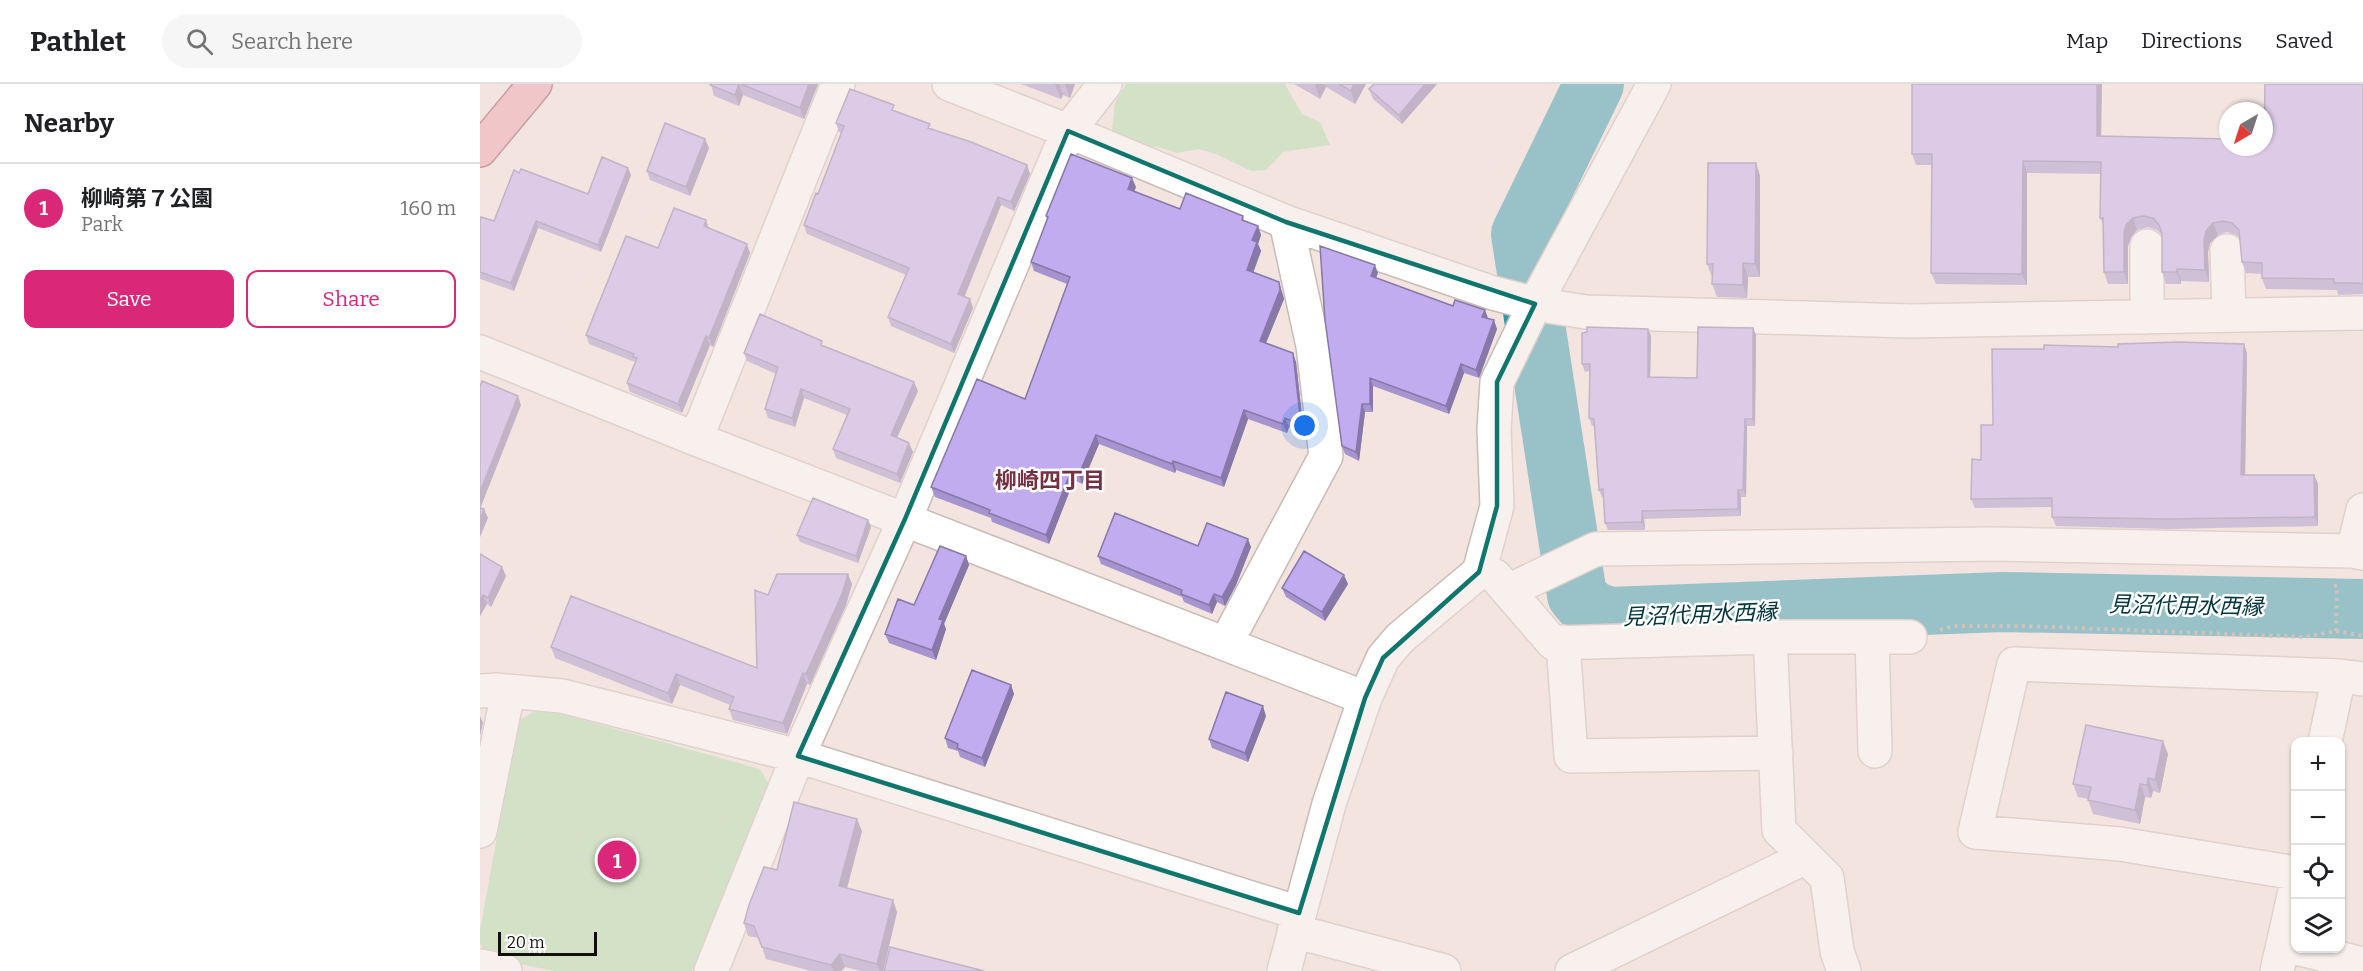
<!DOCTYPE html>
<html lang="en">
<head>
<meta charset="utf-8">
<style>
  :root { --surface:#fff; --page:#f6f6f6; --text:#202124; --muted:#757577; --line:#e0e0e0; --accent:#db2777 }
  body { margin:0; font-family:Bitter,"Noto Sans JP",serif; background:var(--page); color:var(--text) }
  .controls { position:absolute; right:18px; bottom:18px; display:grid; overflow:hidden; border-radius:12px; box-shadow:0 2px 4px #0004 }
  .controls button { width:54px; height:54px; display:grid; place-items:center; padding:0; border:0; border-bottom:2px solid var(--line); background:var(--surface); color:var(--text); font:30px sans-serif }
  .compass { position:absolute; left:1739px; top:18px; width:54px; height:54px; border-radius:50%; background:var(--surface); box-shadow:0 2px 4px #0004; rotate:219deg }
  .scale { position:absolute; left:18px; bottom:15px; width:99px; box-sizing:border-box; padding-left:6px; border:3px solid #130f0d; border-top:0; font-size:16px; line-height:21px; white-space:nowrap; color:#130f0d; -webkit-text-stroke:4px #fff; paint-order:stroke }
  .you { position:absolute; left:825px; top:342px; width:21px; height:21px; margin:-15px; border:4px solid #fff; border-radius:50%; background:#1a73e8; box-shadow:0 0 0 9px #1a73e833 }
  .badge { display:grid; place-items:center; width:39px; height:39px; border-radius:50%; background:var(--accent); color:#fff; font-size:20px; font-weight:700 }
  .pin { position:absolute; translate:-50% -50%; border:3px solid #fff; box-shadow:0 2px 6px #0006 }
  .list { margin:0; padding:0; list-style:none }
  h2 { display:flex; justify-content:space-between; align-items:center; height:78px; margin:0; padding:0 24px; font-size:26px }
  h2 small { font-size:20px; font-weight:400; color:var(--muted) }
  .list li { display:grid; grid-template-columns:39px 1fr auto; gap:18px; align-items:center; box-sizing:border-box; height:90px; padding:0 24px; border-top:2px solid var(--line) }
  .list b { display:block; font-size:22px; white-space:nowrap }
  .list p { margin:0; font-size:20px; white-space:nowrap; color:var(--muted) }
  .list em { font-size:20px; font-style:normal; color:var(--muted) }
  .actions { display:flex; gap:12px; padding:18px 24px }
  .actions a { flex:1; padding:14px 0; border:2px solid var(--accent); border-radius:12px; text-align:center; font-size:21px; color:var(--accent) }
  .actions .main { background:var(--accent); color:#fff }
  .icon { flex:none; width:33px; height:33px; fill:none; stroke:currentColor; stroke-width:2; stroke-linecap:round; stroke-linejoin:round }
  .map { position:relative; flex:none; width:1883px; height:887px; overflow:hidden }
  header { display:flex; align-items:center; gap:36px; box-sizing:border-box; height:84px; padding:0 30px; background:var(--surface); border-bottom:2px solid var(--line) }
  header strong { font-size:28px }
  nav { display:flex; gap:33px; margin-inline-start:auto; font-size:21px }
  .search { width:420px; height:54px; background:var(--page); display:flex; align-items:center; gap:15px; box-sizing:border-box; padding:0 21px; border-radius:33px; color:var(--muted); font-size:22px }
  main { display:flex }
  aside { flex:1; background:var(--surface) }
  .map>svg:first-child { display:block }
  .green { fill:#ade1ab }
  .lines { fill:none; stroke-linecap:round; stroke-linejoin:round }
  .river { stroke:#2c99ab; stroke-width:60 }
  .minor-casing { stroke:#c9bbb6; stroke-width:36 }
  .major-casing { stroke:#9a4653; stroke-width:36 }
  .path { stroke:#a79c98; stroke-width:4; stroke-dasharray:3 4.5; stroke-linecap:butt }
  .minor { stroke:#fff; stroke-width:33 }
  .major { stroke:#eea2ae; stroke-width:33 }
  .wall { fill:#a694ce }
  .shaded-wall { fill:#8778a8 }
  .building { fill:#c1acf0; stroke:#8778a8; stroke-width:1.5 }
  .marked { fill:none; stroke:#0f766e; stroke-width:4.5; stroke-linejoin:round }
  .labels { text-anchor:middle; stroke-width:5; stroke-linejoin:round; paint-order:stroke }
  .neighbourhood-label { font-size:22px; font-weight:bold; fill:#763041; stroke:#fff }
  .water-label { font-size:22px; font-style:italic; fill:#02353c; stroke:#fff }
</style>
</head>
<body>
<header>
<strong>Pathlet</strong>
<div class="search"><svg class="icon" aria-label="search" viewBox="0 0 24 24"><circle cx="10" cy="10" r="6"/><path d="M15 15l6 6"/></svg>Search here</div>
<nav><a>Map</a><a>Directions</a><a>Saved</a></nav>
</header>
<main>
<aside>
<h2>Nearby<small></small></h2>
<ul class="list">
<li><span class="badge">1</span><div><b>柳崎第７公園</b><p>Park</p></div><em>160 m</em></li>
</ul>
<div class="actions"><a class="main">Save</a><a>Share</a></div>
</aside>
<div class="map">
<svg width="1883" height="887" viewBox="0 0 1883 887">
  <rect width="100%" height="100%" fill="#f3e4df"/>
  <path class="green" d="M646 0H805L822 30 840 38 850 61 803 68 786 86 771 87 736 70 719 65 697 69 678 63 661 62 632 46 635 19Z
    M60 624 280 685 292 706 212 887H74L9 874 0 860V846L38 637Z"/>
  <g class="lines">
    <path class="river" d="M1114 0 1041 150 1097 511 1110 526 1129 533 1522 518 1883 525"/>
    <defs>
      <path id="minor" d="M469 0 588 47 806 138 1013 209 1055 220 1106 228 1431 237 1883 229
        M1747 167 1749 231
        M1667 233V162
        M0 268 216 355 885 614
        M216 355 358 0
        M1873 467 1883 426
        M1015 492 1073 559 1290 553H1430
        M1028 507 1116 465 1512 460 1873 467 1883 469
        M1290 553 1299 746 1347 794 1357 867 1364 887
        M1392 553 1395 667
        M1083 558 1091 672 1296 669
        M746 559 846 372 833 262 806 138
        M0 607 16 606 82 612 318 672 819 829
        M1845 658 1859 592
        M0 747 28 608
        M1816 789 1640 760 1495 748 1534 580 1859 592 1883 595
        M814 847 964 887
        M1816 864 1883 880
        M0 882 25 887
        M231 887 318 672 425 435 588 47 625 0
        M804 887 849 720 885 614 903 574 920 554 999 488 1017 422 1014 345 1017 298 1055 220 1174 0
        M1092 887 1326 773
        M1797 887 1816 803"/>
      <path id="major" d="M0 66 55 0"/>
    </defs>
    <use href="#minor" class="minor-casing"/>
    <use href="#major" class="major-casing"/>
    <path class="path" d="M1854 502H1857L1856 547
      M1460 546 1475 542H1545L1825 553 1856 547 1883 552"/>
    <use href="#minor" class="minor"/>
    <use href="#major" class="major"/>
  </g>
  <path class="wall" d="M231 0H338L324 35 263 11 259 22 234 12Z
    M541 0H595L590 14 583 11 581 15Z
    M814 0H886L875 20 846 3 840 15Z
    M894 0H957L922 40 893 15 889 5Z
    M1883 0V210L1858 211 1857 206 1786 205 1782 194V190L1766 189 1762 178 1760 154 1756 151 1747 148 1738 151 1730 159 1728 168 1729 198 1701 197V200H1686L1682 188V151L1677 146 1668 143 1657 146 1651 153 1648 162V200H1628L1624 188 1623 140 1620 134 1621 90 1547 89V201L1456 200 1451 189 1452 81H1436L1432 70 1621 52 1784 63Z
    M416 28 451 45 547 81 550 90 534 127 521 121 484 212 490 215 493 224 474 269 411 242 408 233 426 191 327 150 324 141 338 110 361 49 359 48 356 39Z
    M229 64 210 112 170 96 167 87Z
    M1276 79 1280 92V193H1268L1267 214 1237 213 1232 200V193L1227 180Z
    M151 91 121 168 58 144 34 207 0 195V137H14L108 110Z
    M656 103 654 108 700 125 763 132 764 137 778 142 781 151 778 160 781 167 773 188 799 198 804 215 786 259 816 278 824 350 809 343 807 349 768 335 744 403 696 386 695 389 619 360 602 400 594 396 569 460 512 438 511 434 455 413 451 403 545 315 587 200 554 187 551 178 567 135 566 132Z
    M229 144 270 169 233 263 230 261 202 329 150 308 147 299 155 278 109 260 106 251 178 164Z
    M898 189 896 194 1008 234 1017 245 999 294 984 289 969 330 893 302V328H885L879 377 865 370 862 362 845 236Z
    M1273 244 1276 251 1275 342H1267L1266 413H1261V432L1164 435 1165 446H1128L1125 439 1123 413H1122L1119 406 1114 342H1112L1109 334V287L1105 288 1102 280 1171 252 1170 293 1217 294Z
    M344 262 438 307 417 354 433 368 420 399 356 374 353 365 367 331 324 314 315 343 288 334 285 325 296 290 267 277 264 269Z
    M1638 263 1767 269 1765 391H1834L1838 400V442L1688 445 1576 442 1572 433V423L1495 424 1491 415 1501 376 1513 341 1564 265Z
    M388 436 391 443 378 479 320 458 317 451Z
    M718 462 771 463 756 501 745 522 737 518 732 530 704 518 702 513 621 480 618 472Z
    M0 470 22 483 26 492 11 523 7 520 0 532Z
    M486 472 489 481 464 540 466 545 456 576 409 559 405 550Z
    M372 500 366 521 330 601 327 600 307 650 253 636 249 625 250 621 200 601 192 620 75 574 71 563 277 584 288 511Z
    M868 500 845 537 806 513 802 504Z
    M531 601 534 610 505 683 480 673 478 667 468 664 465 654Z
    M786 632 768 678 732 664 729 655Z
    M1688 670 1680 709 1673 707 1671 714 1665 713 1660 740 1613 730 1608 716V715L1598 713 1593 700Z
    M382 747 367 804 417 828 403 887H381L365 883 361 887H331L286 875 279 854 268 852 264 839 297 786Z"/>
  <path class="shaded-wall" d="M259 0 263 11 259 22 255 11Z
    M329 0H338L324 35 320 24Z
    M575 0H579L583 11 581 15Z
    M585 0H595L590 14Z
    M836 0H845L846 3 840 15 835 2Z
    M874 0H886L875 20 871 7Z
    M945 0H957L922 40 919 31Z
    M1617 0H1622L1621 64 1617 52Z
    M225 55 229 64 210 112 206 103Z
    M1543 77 1547 89V201L1542 190Z
    M1276 79 1280 92V193L1275 180Z
    M547 81 550 90 534 127 531 118Z
    M148 84 151 91 121 168 118 161Z
    M652 94 656 103 651 115 648 105Z
    M518 113 521 121 482 219 478 210Z
    M1653 134 1657 146 1651 153 1648 162V200L1644 188V150L1646 141Z
    M226 136 229 145 224 142Z
    M56 137 58 144 34 207 31 199Z
    M1733 139 1738 151 1730 159 1728 168 1729 198 1725 186 1724 156 1726 147Z
    M778 142 781 151 778 160 781 167 771 195 767 186 772 156Z
    M267 160 270 169 233 263 229 254Z
    M1263 179 1268 193 1267 214 1263 201Z
    M895 181 898 189 893 200 891 192Z
    M1697 185 1701 197V200L1697 188Z
    M799 198 804 215 783 266 780 257Z
    M490 215 493 224 474 269 471 260Z
    M1005 226 1008 234 1002 233Z
    M1014 236 1017 245 999 294 996 286Z
    M1273 244 1276 251 1275 342 1273 335Z
    M1168 245 1171 252 1170 300 1168 293Z
    M226 252 230 261 202 329 198 320Z
    M1764 260 1767 269 1765 400 1761 391Z
    M813 269 816 278 824 350 821 341Z
    M981 280 984 289 969 330 966 322Z
    M890 294 893 302V328L890 320Z
    M434 298 438 307 414 360 411 351Z
    M321 305 324 314 315 343 312 334Z
    M38 312 41 321 0 425V408Z
    M882 320 885 328 879 377 876 368Z
    M764 326 768 335 744 403 741 394Z
    M805 334 809 343 807 349 803 340Z
    M1265 335 1267 342 1266 413 1263 406Z
    M616 351 619 360 602 400 599 390Z
    M429 359 433 368 420 399 417 390Z
    M693 377 696 386 695 389 692 380Z
    M591 387 594 396 569 460 566 451Z
    M1834 391 1838 400V442L1835 433Z
    M1258 406 1261 413V432L1258 425Z
    M4 425 8 434 0 453V436Z
    M1162 427 1164 435 1165 446 1162 438Z
    M388 436 391 443 378 479 376 472Z
    M768 455 771 463 756 501 745 522 742 513Z
    M486 472 489 481 464 540 466 545 456 576 452 566 459 535Z
    M22 483 26 492 11 523 8 514Z
    M368 490 372 500 366 521 330 601 326 590Z
    M864 491 868 500 845 537 842 528Z
    M734 510 737 518 732 530 729 521Z
    M3 511 7 520 0 532V517Z
    M323 589 327 600 307 650 303 639Z
    M196 590 200 601 192 620 188 609Z
    M531 601 534 610 505 683 502 674Z
    M783 622 786 632 768 678 765 669Z
    M0 632 3 639 0 652Z
    M1683 657 1688 670 1680 709 1675 696Z
    M1668 694 1673 707 1671 714 1667 701Z
    M1660 700 1665 713 1660 740 1655 726Z
    M377 735 382 747 364 815 359 802Z
    M413 816 417 828 403 887H399L397 880Z
    M360 870 365 883 361 887H354L351 881Z"/>
  <path class="building" d="M231 0H259L255 11 230 1Z
    M261 0H329L320 24Z
    M859 0H874L871 7Z
    M894 0H945L919 31 889 5Z
    M1432 0H1617V52L1748 55V63H1784L1785 0H1883V200L1878 199H1854V195L1782 194V179L1762 178 1759 146 1752 139 1743 137 1733 139 1726 147 1724 156 1725 186 1697 185V188H1682V150L1679 141 1673 134 1663 132 1653 134 1646 141 1644 150V188H1624L1623 134H1620L1621 78 1543 77 1542 190 1451 189 1452 70H1432Z
    M370 5 414 21 412 26 450 40 448 44 491 58 547 81 531 118 518 113 478 210 490 215 471 260 408 233 429 184 324 141 336 109 338 110 364 42 356 39Z
    M185 39 225 55 206 103 167 87Z
    M591 70 652 94 648 105 700 125 706 109 763 132 762 136 778 142 772 156 777 158 767 186 799 198 800 206 780 257 813 269 821 341 805 334 803 340 764 326 741 394 693 377 692 380 616 351 599 390 591 387 566 451 509 429 510 426 451 403 497 295 545 315 590 193 551 178 568 133 566 132Z
    M122 73 148 84 118 161 56 137 31 199 0 188V137L1 133 14 137 34 86 39 89 41 85 108 110Z
    M1228 79H1276L1275 180 1263 179V201L1232 200 1233 180H1227Z
    M194 124 226 136 224 142 267 160 229 254 226 252 198 320 147 299 157 274 153 273 154 270 106 251 146 152 178 164Z
    M840 162 895 181 891 192 973 222 975 216 1005 226 1002 233 1014 236 996 286 981 280 966 322 890 294V320H882L876 368 862 362 845 236Z
    M280 230 342 257 341 261 434 298 411 351 429 359 417 390 353 365 370 325 321 305 312 334 285 325 298 283 264 269Z
    M1107 243 1168 245V293L1217 294 1218 243 1273 244V335H1265L1263 406H1258V425L1162 427V438L1125 439 1123 405 1119 406 1114 335 1109 334 1110 280H1102V249L1107 248Z
    M1698 258 1764 260 1761 391H1834L1835 433 1685 435 1572 433V414L1491 415 1492 375 1501 376V341H1513L1512 265H1564V261L1638 263V260Z
    M2 297 38 312 0 408V302Z
    M333 414 388 436 376 472 317 451Z
    M0 424 4 425 0 436Z
    M635 429 718 462 727 439 768 455 753 493 742 513 734 510 729 521 701 510 702 506 618 472Z
    M460 462 486 472 459 535 463 536 452 566 405 550 418 515 434 521Z
    M824 467 864 491 842 528 802 504Z
    M0 470 22 483 8 514 3 511 0 517Z
    M297 490H368L362 510 326 590 323 589 303 639 249 625 254 613 196 590 188 609 71 563 91 512 277 584 275 506 288 511Z
    M492 586 531 601 502 674 477 664 478 660 465 654Z
    M746 608 783 622 765 669 729 655Z
    M1606 641 1683 657 1675 696 1668 694 1667 701 1660 700 1655 726 1608 716 1611 703 1593 700Z
    M314 718 377 735 359 802 413 816 397 880 360 870 351 881 282 863 274 842 264 839 269 821 284 783 297 786Z
    M410 863 504 887H404Z"/>
  <path d="M0 0H1883V887H0ZM588 47 806 138 1055 220 1017 298V422L999 488 903 574 885 614 819 829 318 672 425 435Z" fill="#f3e4df" fill-opacity=".55" fill-rule="evenodd"/>
  <path class="marked" d="M588 47 806 138 1055 220 1017 298V422L999 488 903 574 885 614 819 829 318 672 425 435Z"/>
  <g class="labels">
    <g class="neighbourhood-label">
      <text x="570" y="404">柳崎四丁目</text>
    </g>
    <g class="water-label">
      <text transform="translate(1706 521) rotate(1)" y="8">見沼代用水西縁</text>
      <text transform="translate(1220 530) rotate(-2)" y="8">見沼代用水西縁</text>
    </g>
  </g>
</svg>
<div class="controls">
<button>+</button>
<button>−</button>
<button><svg class="icon" aria-label="locate" viewBox="0 0 24 24"><circle cx="12" cy="12" r="6"/><path d="M12 2v4M12 18v4M2 12h4M18 12h4"/></svg></button>
<button><svg class="icon" aria-label="layers" viewBox="0 0 24 24"><path d="M12 4l9 5-9 5-9-5zM3 14l9 5 9-5"/></svg></button>
</div>
<svg class="compass" viewBox="-18 -18 36 36"><path d="M0-13l5 13h-10z" fill="#e53935"/><path d="M0 13l5-13h-10z" fill="#757577"/></svg>
<div class="scale">20 m</div>
<div class="you"></div>
<div class="pin badge" style="left:137px;top:776px">1</div>
</div>
</main>
</body>
</html>
